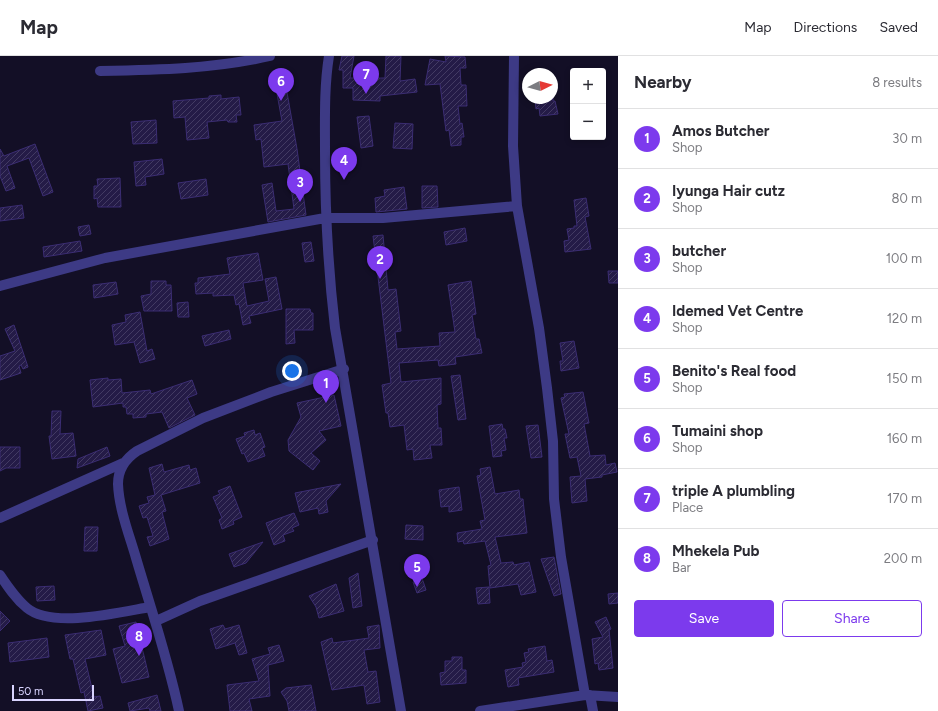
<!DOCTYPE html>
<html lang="en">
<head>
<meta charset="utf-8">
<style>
  :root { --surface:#fff; --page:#f7f7f7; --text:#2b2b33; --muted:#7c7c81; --line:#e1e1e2; --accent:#7c3aed }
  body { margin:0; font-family:Figtree,sans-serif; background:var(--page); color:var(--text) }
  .controls { position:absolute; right:12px; top:12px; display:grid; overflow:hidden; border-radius:4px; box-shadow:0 2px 6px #0003 }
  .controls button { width:36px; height:36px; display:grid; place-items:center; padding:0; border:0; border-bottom:1px solid var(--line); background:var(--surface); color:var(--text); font:20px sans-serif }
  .compass { position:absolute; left:522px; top:12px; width:36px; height:36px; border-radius:50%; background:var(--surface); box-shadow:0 2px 6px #0003; rotate:84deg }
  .scale { position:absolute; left:12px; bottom:10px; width:82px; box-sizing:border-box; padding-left:4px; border:2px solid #d9d4ff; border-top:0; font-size:11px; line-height:14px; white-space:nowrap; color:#d9d4ff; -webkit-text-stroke:3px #130f26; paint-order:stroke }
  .you { position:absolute; left:292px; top:315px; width:14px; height:14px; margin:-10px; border:3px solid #fff; border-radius:50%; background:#1a73e8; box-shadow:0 0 0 6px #1a73e833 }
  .badge { display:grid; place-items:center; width:26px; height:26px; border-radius:50%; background:var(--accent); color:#fff; font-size:13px; font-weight:700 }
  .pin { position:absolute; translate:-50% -33px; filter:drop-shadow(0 1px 2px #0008) }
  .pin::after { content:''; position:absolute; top:21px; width:14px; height:12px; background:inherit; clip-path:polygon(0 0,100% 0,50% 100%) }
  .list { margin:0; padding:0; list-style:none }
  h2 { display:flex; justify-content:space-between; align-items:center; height:52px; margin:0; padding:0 16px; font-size:17px }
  h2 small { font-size:13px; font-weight:400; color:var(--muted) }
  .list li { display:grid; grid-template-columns:26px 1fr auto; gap:12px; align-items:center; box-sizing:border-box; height:60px; padding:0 16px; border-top:1px solid var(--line) }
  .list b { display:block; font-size:15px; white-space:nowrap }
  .list p { margin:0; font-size:13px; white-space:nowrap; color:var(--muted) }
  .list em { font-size:13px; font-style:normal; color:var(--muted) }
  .actions { display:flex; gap:8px; padding:12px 16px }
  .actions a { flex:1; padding:9px 0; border:1px solid var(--accent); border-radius:4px; text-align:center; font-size:14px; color:var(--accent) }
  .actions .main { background:var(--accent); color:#fff }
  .map { position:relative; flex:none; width:618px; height:655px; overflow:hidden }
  header { display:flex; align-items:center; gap:24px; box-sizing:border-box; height:56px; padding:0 20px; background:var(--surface); border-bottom:1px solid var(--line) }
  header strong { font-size:19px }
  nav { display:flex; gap:22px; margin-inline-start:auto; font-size:14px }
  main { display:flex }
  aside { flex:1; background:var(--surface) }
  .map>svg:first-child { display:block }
  .building { fill:url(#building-hatch); stroke:#3b2d73 }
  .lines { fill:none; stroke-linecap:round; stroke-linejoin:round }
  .street { stroke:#3d3a85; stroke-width:10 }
</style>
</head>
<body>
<header>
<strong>Map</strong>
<nav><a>Map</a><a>Directions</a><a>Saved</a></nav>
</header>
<main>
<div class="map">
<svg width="618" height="655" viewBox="0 0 618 655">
  <defs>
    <pattern id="building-hatch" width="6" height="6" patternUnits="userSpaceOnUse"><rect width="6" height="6" fill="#241b47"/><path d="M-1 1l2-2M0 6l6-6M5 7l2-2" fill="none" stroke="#433b63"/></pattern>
  </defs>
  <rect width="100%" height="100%" fill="#130f26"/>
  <path class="building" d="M342 0H354L350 22H385L386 0H401L400 25 415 23 417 36 380 40V45L353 44V32H343V14H339Z
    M445 0 465 1 466 12H460L461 29H466L467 50H458L460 68 462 67 464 81H461V89L451 90 449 74 446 75 440 28 425 29 430 3 446 6Z
    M285 25 297 93 306 159 268 166 262 129 272 127 276 155 294 153 288 108 264 111 261 83 256 84 254 69 282 65 275 27Z
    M221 39V43L239 41 241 59H236L237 66H228L227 64 207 66 209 82 187 84 185 61 174 62 173 45 209 42V40Z
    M553 42V45H555L558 58 540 60 539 52 536 53 535 43Z
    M369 60 373 90 361 92 357 61Z
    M156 64 157 87 133 88 131 66Z
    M395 67 413 68 412 93 393 92Z
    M35 88 53 136 43 140 29 102 7 110 15 132 6 135 0 120V93L4 100Z
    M162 103 164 118 145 121 146 129 136 130 134 106Z
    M120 122 121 151H98L97 142 94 143V130H98L97 123Z
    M206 123 208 139 181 143 178 127Z
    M422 130H437L438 151 422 152Z
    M404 131 407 153 376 156 375 142 385 140 384 134Z
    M586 142 589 160 585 161 591 193 565 196 564 185 569 184 567 173 574 172V170H577L574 144Z
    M22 149 24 162 0 165V152Z
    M89 169 91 178 80 180 78 171Z
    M465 172 467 185 446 189 444 176Z
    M383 179 388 234 396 233 401 275 395 276 397 293 440 290 439 277 455 276 448 229 471 225 476 258 472 259 476 283H479L482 297 455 301 456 308 439 310 438 304 399 307 401 326 441 322V348L437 349 438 372H441L442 389H430L432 402 414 404 413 393 407 394 404 369 390 371 388 357H386L382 329 391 327 373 180Z
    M80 185 82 195 44 201 43 191Z
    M311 186 314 205 305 206 302 187Z
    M258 197 263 224 243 227 247 250 269 245 265 223 276 221 282 253 249 260 251 267 243 269 239 248 236 249 234 239 213 240V237L196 238 195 227H198V222L230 218 227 202Z
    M608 215H618V227H609Z
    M151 225H166V229H171L172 255H144L141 240 151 238Z
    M116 226 118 238 94 242 93 229Z
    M188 246 189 261H178L177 247Z
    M286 253H310L311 257H313V274H294L295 287 286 288Z
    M140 256 147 295 152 293 155 303 140 307 134 286 115 289 112 269 126 266 125 259Z
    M14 269 28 311 23 313 21 309 19 310 21 317 0 324V300L15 295 5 273Z
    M229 274 231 283 205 290 202 280Z
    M574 285 579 312 561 315 560 305H563L560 287Z
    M460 319 466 363 458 364 451 320Z
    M108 322V324L121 323 122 337 150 334 151 338 192 324 197 338 187 342 195 359 169 372 162 356 146 358V361L133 362V358H127L126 351H123V347L93 351 90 324Z
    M583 336 589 367 584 368 590 400 605 399 606 409 615 407 617 416 602 419V421L585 423 587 445 572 447 570 421 581 420 577 401 570 402 565 378H569L561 342 565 341 564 338Z
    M334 339 341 370 319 375 326 384 311 397 320 405 313 414 289 395 288 384 301 361 297 347Z
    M52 355H61L60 378 73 377 76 400 52 403 49 380H51Z
    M502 368 503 373H505L507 382H504L506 394 501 395 502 400 493 401 489 370Z
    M538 369 542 401 531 402 526 370Z
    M254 374 255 379 260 377 265 391 262 392 265 400 248 406 244 397 242 398 236 383 245 380 244 377Z
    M0 391H20V412H6L0 415Z
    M107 391 110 400 77 412 78 403Z
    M162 408 164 416 189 409 190 414 196 412 200 427 161 439 166 455 162 456 169 483 150 490 147 481 153 480 147 461 143 462 139 450 149 447 147 441 155 439 149 412Z
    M490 411 495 438 519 434 520 443H523L524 453 527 477 495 481 501 507 513 506 514 509 529 506 536 536 521 539 518 528 490 532 488 510 491 509 485 485 464 488 463 485 458 486 457 477 482 473 480 465 485 464 477 420 481 419 480 413Z
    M341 428 326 445 328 456 319 458 318 452 300 456 295 437Z
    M230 430 242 461 233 465 234 468 222 473 219 464 222 462 213 441 220 438 218 435Z
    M459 431 462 454 449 456V450L441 451 439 434Z
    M294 457 299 469 292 472 294 475 283 479 285 485 274 489 266 467Z
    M406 469 423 470V484L405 483Z
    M85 471H98L97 495H84Z
    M263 486 246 507 234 511 229 498Z
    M554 501 561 538 554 540 541 503Z
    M358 517 362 550 353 552 349 522Z
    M422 522 426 534 417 537 413 526Z
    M336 528 344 555 319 562 316 551 309 540Z
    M54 530 55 544 37 545 36 531Z
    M489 531 490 547 478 548 476 532Z
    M618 537V547L609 548 608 538Z
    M0 555 10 565 0 575Z
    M606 561 611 573 609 574 613 612 599 614 598 607 595 608 592 583 603 581 595 566Z
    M136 566 149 621 122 627 113 593 125 590 119 570Z
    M223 569 225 573 239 569 247 597 239 599 235 587 216 593 210 573Z
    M379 569 380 592 364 594 368 616 376 615 380 646 367 648 364 629 332 634 321 586 332 582 333 587 369 582 367 571Z
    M101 574 106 599 85 603 94 641 100 640 103 652 88 655 84 636 81 637 73 603H70L65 579Z
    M47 582 49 601 10 606 8 587Z
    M279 589 284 605 268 609 270 640 249 643 252 655H230L227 629 259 625 252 603 270 598 268 592Z
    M545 590 547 605 552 604 554 616 518 622 519 629 508 631 505 614 523 611 522 607 526 606 524 597 529 596 528 593Z
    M452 601H462V614H466V627L441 629 440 617 445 616V605H452Z
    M311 629 316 655H289L287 645 281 636 286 632Z
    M157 639 161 655H150L149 652 130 655 128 647Z"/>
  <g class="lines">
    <path class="street" d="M329 0C324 31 325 63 325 95 325 154 328 212 335 272L401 655
      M514 0 513 90 517 150 539 272 547 332 553 385 554 443 561 501 585 639
      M100 15C157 14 214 13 270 0
      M0 230 105 202 325 162H383L517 150
      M0 462 123 407
      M0 519C8 531 16 543 27 552 52 573 121 556 150 551
      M156 565 200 545 373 484
      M590 639 593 655
      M179 655C168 603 151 553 136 502 129 478 119 453 118 428 118 414 125 403 137 395L203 362 271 336 344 313
      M480 655 585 639 618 641"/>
  </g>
</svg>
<div class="controls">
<button>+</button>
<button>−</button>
</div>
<svg class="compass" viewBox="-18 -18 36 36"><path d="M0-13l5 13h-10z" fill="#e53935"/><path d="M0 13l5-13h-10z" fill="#7c7c81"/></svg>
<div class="scale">50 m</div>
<div class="you"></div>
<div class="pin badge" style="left:326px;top:347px">1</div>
<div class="pin badge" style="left:380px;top:223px">2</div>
<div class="pin badge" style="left:300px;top:146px">3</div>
<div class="pin badge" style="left:344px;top:124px">4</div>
<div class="pin badge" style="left:417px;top:531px">5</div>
<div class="pin badge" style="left:281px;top:45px">6</div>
<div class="pin badge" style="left:366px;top:38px">7</div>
<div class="pin badge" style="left:139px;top:600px">8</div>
</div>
<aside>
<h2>Nearby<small>8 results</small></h2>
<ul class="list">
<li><span class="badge">1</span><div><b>Amos Butcher</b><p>Shop</p></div><em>30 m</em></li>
<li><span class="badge">2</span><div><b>Iyunga Hair cutz</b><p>Shop</p></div><em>80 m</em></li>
<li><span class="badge">3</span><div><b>butcher</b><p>Shop</p></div><em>100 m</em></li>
<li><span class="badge">4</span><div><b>Idemed Vet Centre</b><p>Shop</p></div><em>120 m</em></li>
<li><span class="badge">5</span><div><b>Benito's Real food</b><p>Shop</p></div><em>150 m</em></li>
<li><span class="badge">6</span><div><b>Tumaini shop</b><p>Shop</p></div><em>160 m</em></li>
<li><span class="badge">7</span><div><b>triple A plumbling</b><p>Place</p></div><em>170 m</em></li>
<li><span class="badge">8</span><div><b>Mhekela Pub</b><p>Bar</p></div><em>200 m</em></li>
</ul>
<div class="actions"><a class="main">Save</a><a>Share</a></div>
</aside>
</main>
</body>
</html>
